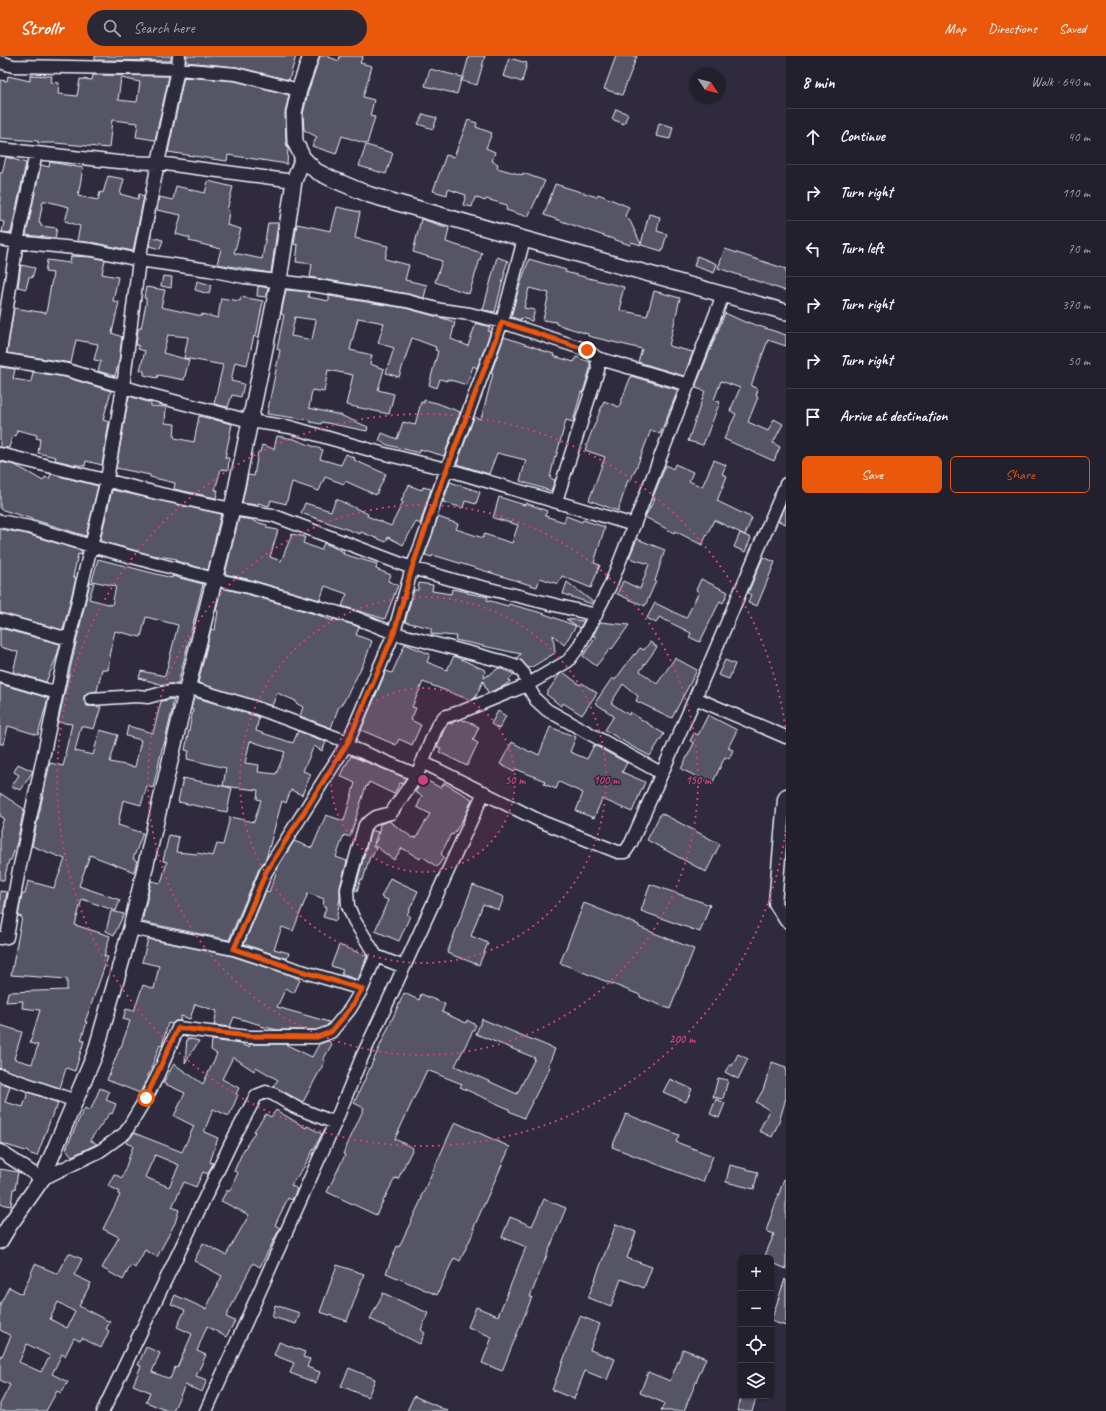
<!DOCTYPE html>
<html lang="en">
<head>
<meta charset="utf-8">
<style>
  :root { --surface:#23202e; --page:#2b2836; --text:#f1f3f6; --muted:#a3a3aa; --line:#403e4a; --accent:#ea580c }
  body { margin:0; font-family:Caveat,sans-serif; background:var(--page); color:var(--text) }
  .controls { position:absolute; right:12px; bottom:12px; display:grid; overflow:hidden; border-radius:6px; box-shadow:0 1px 3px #0004 }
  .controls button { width:36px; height:36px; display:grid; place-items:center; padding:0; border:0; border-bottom:1px solid var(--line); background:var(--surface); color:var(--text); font:20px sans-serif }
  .compass { position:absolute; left:690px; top:12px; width:36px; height:36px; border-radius:50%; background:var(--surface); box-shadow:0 1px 3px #0004; rotate:125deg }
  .stop { position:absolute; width:12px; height:12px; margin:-9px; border:3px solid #ea580c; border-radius:50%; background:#fff }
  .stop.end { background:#ea580c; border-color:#fff; box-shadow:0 1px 4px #0008 }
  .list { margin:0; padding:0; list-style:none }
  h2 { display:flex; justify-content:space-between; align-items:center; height:52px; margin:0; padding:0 16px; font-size:17px }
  h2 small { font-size:13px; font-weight:400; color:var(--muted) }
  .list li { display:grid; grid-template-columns:26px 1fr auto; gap:12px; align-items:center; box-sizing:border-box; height:56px; padding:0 16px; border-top:1px solid var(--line) }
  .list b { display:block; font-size:15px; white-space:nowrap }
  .list em { font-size:13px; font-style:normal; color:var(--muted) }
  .actions { display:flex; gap:8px; padding:12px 16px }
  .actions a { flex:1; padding:9px 0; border:1px solid var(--accent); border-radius:6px; text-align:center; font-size:14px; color:var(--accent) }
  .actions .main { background:var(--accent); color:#fff }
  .icon { flex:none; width:22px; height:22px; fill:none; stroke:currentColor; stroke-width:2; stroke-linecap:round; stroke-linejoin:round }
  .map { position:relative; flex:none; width:786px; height:1355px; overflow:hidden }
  header { display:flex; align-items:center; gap:24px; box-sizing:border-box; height:56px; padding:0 20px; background:var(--accent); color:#fff }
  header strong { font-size:19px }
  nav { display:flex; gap:22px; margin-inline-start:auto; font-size:14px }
  .search { width:280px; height:36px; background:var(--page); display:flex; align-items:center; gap:10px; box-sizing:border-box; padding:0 14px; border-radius:22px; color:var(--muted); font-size:15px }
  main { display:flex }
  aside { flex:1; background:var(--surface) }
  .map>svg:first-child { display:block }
  .building { fill:#575565; stroke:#e8f1f8; fill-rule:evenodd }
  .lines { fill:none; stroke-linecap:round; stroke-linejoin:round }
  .minor-casing { stroke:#e8f1f8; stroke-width:15 }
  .tertiary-casing { stroke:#e8f1f8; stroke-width:18 }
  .minor { stroke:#2f2a3d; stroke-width:12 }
  .tertiary { stroke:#2f2a3d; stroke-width:15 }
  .route { stroke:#ea580c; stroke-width:5 }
  .ring { fill:none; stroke:#ca437a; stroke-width:2; stroke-dasharray:2 4 }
  .centre { fill:#ca437a; stroke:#2f2a3d; stroke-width:2 }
  .ring-label { font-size:12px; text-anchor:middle; font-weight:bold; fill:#ca437a; stroke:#2f2a3d; stroke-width:3; stroke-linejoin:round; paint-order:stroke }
</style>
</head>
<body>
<header>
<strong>Strollr</strong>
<div class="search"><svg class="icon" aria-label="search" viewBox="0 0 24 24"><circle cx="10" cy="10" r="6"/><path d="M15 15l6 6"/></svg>Search here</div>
<nav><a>Map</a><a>Directions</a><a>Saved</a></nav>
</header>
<main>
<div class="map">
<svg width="786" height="1355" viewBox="0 0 786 1355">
  <rect width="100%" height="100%" fill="#2f2a3d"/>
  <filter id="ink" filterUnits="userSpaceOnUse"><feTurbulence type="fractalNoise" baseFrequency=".025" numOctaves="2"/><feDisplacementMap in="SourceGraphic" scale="8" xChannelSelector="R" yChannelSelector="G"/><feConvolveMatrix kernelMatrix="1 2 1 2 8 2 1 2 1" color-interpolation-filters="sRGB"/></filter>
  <g filter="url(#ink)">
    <path class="building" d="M95 0H171V5L95 4Z
      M186 0H296L289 24 237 11 186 6Z
      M320 0H326L339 5 340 0H363L360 7 372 10 363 41 374 44 370 60 375 61 367 88 342 80 336 98 312 90 317 81 304 74 303 58 308 36Z
      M469 0H485L477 29 462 25Z
      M616 0H637L622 39 604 33Z
      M509 2 527 7 522 26 503 20Z
      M430 13 462 21 457 38 425 30Z
      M30 19 52 20 51 26 59 27 58 38 77 40 80 23 92 24 93 19 169 20 155 84 136 81 138 67 112 64 109 92 55 87H38V85L0 82V24L7 25 8 20 30 25ZM121 22 140 26 137 46 118 44Z
      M184 21 235 25 289 39 285 57 286 86 288 93 287 108 228 99 227 105 219 104 168 96Z
      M616 53 628 58 624 68 612 63Z
      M423 58 437 62 433 73 418 68Z
      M468 64 477 67 476 71 492 77 486 92 495 96 492 105 498 108 497 112 522 119 523 117 545 125 528 161 506 154 507 149 486 143 485 145 475 141 472 151 463 149 466 139 448 133 447 139 433 135 446 99 454 101Z
      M659 67 673 71 670 83 656 80Z
      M366 89 393 97 386 118 359 110Z
      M6 101 26 107 11 177 2 176 4 166 0 165V117H2Z
      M50 106 83 112 78 140 98 144 100 136 103 137 108 120 124 123 120 138 138 143 139 138 144 140 133 195 95 187 77 185 80 170 65 165 69 151 46 145H43L39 166 41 167V170L57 172 55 182 26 179 41 109 49 111Z
      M208 125 233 131 227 154 229 155 227 169 241 173 234 197 262 203 268 167H278L271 217 217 208 221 193 189 185 190 182 176 178 181 159 157 154 159 141 173 144 176 130 205 137Z
      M555 128 597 141 598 138 629 151 625 160 630 165 641 188 649 158 660 161 657 175 667 178 662 195 631 186 630 189 544 159Z
      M337 151 360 156 355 182 388 190 385 203 409 209 405 224 427 229 424 242 408 238 310 221 312 208 296 206 298 189 294 188 297 168 331 175Z
      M421 163 449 172 446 186 482 197 469 238 435 226 442 205 413 196Z
      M151 181 163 184 160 193 149 190Z
      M725 193 786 213V235L718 212Z
      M71 200 92 201 105 204 102 218 118 221 113 245 119 246 112 277 122 281 119 305 115 320 98 315 101 305 94 304 98 288 76 284 71 307 7 297 14 252 46 257 53 217 45 216 47 204 70 207Z
      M697 200 717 208 714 217 694 210Z
      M497 201 508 205 504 216H505L495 256 483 254Z
      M529 203 566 214 565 216 624 231 620 246H622L620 254 647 260 654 235 680 242 669 290 693 296 684 320 638 306 642 293 588 280V278L556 268V266L543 264 549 237 529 232 524 252 535 254 532 265 521 262V264L511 261 518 235Z
      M21 209 35 212 32 222 29 221 26 233 18 231Z
      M163 220 172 221 171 232 161 230Z
      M197 225 211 229 209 238 195 234Z
      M258 230 268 232 266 241 257 240Z
      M146 231 165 234 161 251 202 260V258L218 262 221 242 240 245 241 241 263 245 256 281 254 280 247 309 235 306 231 325 244 328 241 341 232 339 228 351 214 348 223 309 184 302 188 281 168 279 163 297 189 304 184 324 158 319 157 322 144 319V315L140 314 145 295 138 293 139 290 136 289 138 275 139 272H141L146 248V242H144Z
      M286 234 309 236 308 241 329 245V240L405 252 442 262 455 266 451 283 468 290 476 267 490 271 488 275H490V278L477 312 473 310 467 329 447 323V325L440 323 437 332 429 329 438 295 435 294 436 291 412 282 399 321 386 317 394 292 378 287 384 267 358 262 350 294 372 299 370 308 384 313 378 334 394 338 389 358 346 349 353 319 328 314 324 336 312 334 309 352 340 359 368 371 367 375 322 366 321 368 310 366V364L267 358 280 294 277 293 284 259 281 258ZM295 261 316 264 312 284 291 280Z
      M725 257 747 267V266L786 279V290L768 284 751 330 758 333 756 340 758 341 748 366 768 375 774 363 783 368 773 387 780 391 774 405 724 383 736 358 730 355 740 332 721 325 714 344 720 346 703 389 688 385 705 335 696 332V329Z
      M504 281 540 293V294L554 298 553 300 574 306 576 301 590 306V313L583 336H581L573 366 566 364 556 401 555 400 550 422 555 424 551 435 520 425 526 404 497 397 489 418 457 408 474 361 481 363 493 318 491 317Z
      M0 311 15 313 13 323 31 326 33 316 65 321 111 335 103 364 109 366 102 409 86 405 85 410 72 408 55 404 56 401 38 397 40 383 36 382 37 379 17 374 16 380 13 379 9 392 0 391Z
      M631 320 678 334 660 378 651 374 637 410 630 425 628 424 618 455 589 444 605 401 585 394 590 380 604 345 619 351Z
      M129 340 151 347V350L166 351 165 367 175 368 174 381 175 382 194 386 199 360 232 368 225 402H229L228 414 221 413 215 434H218L216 442 174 433 175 427 150 421V419L116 412Z
      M424 344 437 347 460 356 444 400 420 393 419 397 388 389 379 385 382 377 397 383 403 366 415 369 421 346 424 347Z
      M277 380 294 383 323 394 320 403 341 409 346 398 355 402 354 404 386 418 376 439 345 425 344 428 325 421 319 435 292 426 286 448 271 444 269 450 258 447V449L242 447 248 419 254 420 258 396H260L262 389 274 393Z
      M714 404 726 409 722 418 727 420 717 445 752 462 745 479 714 464 702 489 675 475 674 477 645 461 655 442 653 441 666 409 673 413 675 408 693 416 689 425 702 431Z
      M0 406 15 409 26 415 43 425 45 421 49 423 51 418 98 430 86 480 0 453Z
      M450 426 480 436 476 448 465 445 463 452 443 446Z
      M409 429 421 434V433H423V431L431 433 420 468 416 466 403 489 388 481 386 486 361 476 360 478 301 457 305 447 331 455 336 443 368 458 367 460 391 470 403 446 401 445Z
      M112 434 221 458 208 514 176 505 177 503 152 499 100 485Z
      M499 441 525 449 526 447 547 455 545 460 564 466 566 460 582 466 583 464 605 471 594 507 600 509 591 532 562 520 558 528 540 522 537 531 433 499 432 501 425 499 438 461 458 468 456 473 483 482 484 478 512 487 518 469 493 462Z
      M786 447V468L778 465Z
      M239 462 254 464 253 465 267 469V472L278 474 270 501 281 505 292 478 305 481 303 487 321 494 324 487 344 496 343 498 377 508 376 513 391 519 388 525 398 529 385 563 342 550 347 538 325 530 320 544 251 524 225 518Z
      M0 473 27 478 82 495 81 499 78 498 73 521 76 522 63 574 0 557Z
      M740 477 751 482 745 496 734 491Z
      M637 483 665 494 655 525H656L645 550 617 538 623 525 640 533 649 508 629 502Z
      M763 501 775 506 757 550 748 547 751 539 748 537Z
      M98 503 172 522V520L203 528 178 628H171L163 629 139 622 141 615 165 620 178 569 146 561 141 581 115 575 109 600H110L108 614 102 613 97 635 87 637 84 640V644L87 650 101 651 94 673 81 670 75 695 93 699 100 674 118 679 110 706 135 711 141 684 126 680 128 670 153 677 161 645 174 643 172 651H173L164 689H163L153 732 147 730 141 749 123 744 118 769 143 777 133 803 137 805 134 816 90 799 79 830 120 844 116 855 82 843 75 869 110 880 104 900 108 901 85 966H87L81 984 84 985 75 1015 66 1012 60 1032 0 1012V969L22 976 14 1003 32 1008 38 989 30 987 40 954 22 952 23 945 6 946 8 936 67 934V923L11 919 22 861 18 860 22 838H25L28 825 54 832 65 803 32 790 50 707 63 710 66 699 65 698 72 668 58 666 90 526 94 527 89 543 112 549 116 530 92 525Z
      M701 523 728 536 723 547 720 545 700 586 689 581 691 577 659 561 656 567 647 562 655 547 686 562 699 536 696 534Z
      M567 526 593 546 592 548 563 538Z
      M419 527 433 529 432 535 451 538 452 533 468 536 467 537 488 541 487 544 508 550 509 548 542 557 576 570 564 589 553 579 555 597 532 611 528 612 522 605 516 602 521 598 455 584 456 580 431 578V572L405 566 414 534H418Z
      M221 532 247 538 318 559 333 565V563L354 569 359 571 356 579 372 585 366 602 353 628 343 647H342L340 651 339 650 331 672 300 660 303 651 296 647V645L277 637 272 650 198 627 211 573 215 574 218 555H216Z
      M566 563 584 565 580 572Z
      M600 566 629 569 612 593 611 592 596 610 583 600 596 581 593 580Z
      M0 572 60 588 57 600 46 626 13 616 18 596 0 591Z
      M650 586 657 591 640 615 657 628 675 602 697 614 672 662 636 645 638 640 623 628 611 647 629 659 630 656 664 678 650 700 631 690 605 674 614 660 595 647 612 622 615 624 634 598 635 599 640 592 644 594Z
      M405 588 430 598 427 606 447 614 454 600 485 614 484 622 499 612 514 618 509 624 510 626 502 631 488 637 483 625 475 642 470 644 423 626 412 651 416 652 411 664 421 669 412 689 399 683 396 689 361 674 386 615 392 617Z
      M725 604 735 608 729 623 718 619Z
      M563 616 580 629 582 627 597 637 582 659 563 647 561 650 546 638 560 618Z
      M0 628 48 642 38 679 8 670 4 688H0Z
      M194 641 259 661 256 675 293 687 298 675 326 686 322 695 314 690 303 715 311 718 302 739 291 734 286 747 282 745 266 803 259 813 229 884 142 866 151 825 161 827 167 806 163 805 169 779 179 781 176 796 197 798V797L213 800 217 788 223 789 230 761 254 766 261 744 257 743 258 734 223 730 226 712 187 703 189 695 185 694 193 654 191 653ZM250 685 285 696 276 718 258 716 259 709 245 707Z
      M498 655 506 660 499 673 491 668Z
      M708 659 737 674 728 692 733 694 729 703 725 701 712 728 681 713 694 687 690 685 694 677 698 679Z
      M461 663 465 665V664L479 671 473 684 478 687 467 710 439 696 441 692 437 691 444 674 448 667 452 668 453 666Z
      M550 671 576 681 570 696 587 703 594 689 627 707 622 716 645 726 632 756 602 743 594 762 576 755 583 737 559 726 556 733 544 728 545 725 516 713 514 716 500 708 512 686 530 696 531 695 539 699Z
      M351 700 406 722 402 728 400 727 394 738 369 726 367 731 366 730 350 781 344 779 336 801 347 805 340 831V842L336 865 323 861 326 851 323 850 324 843 308 837 293 875 282 871 274 893 289 897 287 903 244 888 266 835 269 836 279 809 294 785 312 792 326 759 344 765 355 727 340 720 345 709H346Z
      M18 708 33 715 21 734 11 731 19 719 14 716Z
      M183 722 232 732 227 756 178 746Z
      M424 723 441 732 444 727 472 743 466 758 453 779 451 778 441 798 444 801 437 811 422 800 420 803 402 792 394 804 374 789 373 791 376 792 372 801 370 800 363 824 361 823 357 835 355 834 371 774 378 776 374 788 378 782 380 768 389 765 413 782 414 781 416 782 430 758 417 751 422 740 415 736Z
      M0 737 24 753 17 786 11 804H9L4 824H0V774L4 762 0 760Z
      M661 757 720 788 706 816 647 784Z
      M390 822 418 835 407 859 410 860 399 885 375 875 388 844 381 841Z
      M650 828 710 849 700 876 641 855Z
      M473 829 504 841 499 854 483 848 471 880 488 887 479 909 447 897Z
      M0 835 7 836 3 858H0Z
      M584 847 639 869V871L694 893 670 953 640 941V939L560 907Z
      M111 855 124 858 114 879 106 875Z
      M148 883 232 900 293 920 300 924 294 937 286 932 277 951 329 966 327 970 316 974H278L260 970 261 969 234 961 230 971 214 969 217 955 195 948 190 963 181 960 180 965H175L172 968 168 967 162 990 160 989 146 1025 140 1037 107 1024 120 991H121L130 965 123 963 126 953 134 955 143 929 154 933 159 910 142 906Z
      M339 889 367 900 358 924 341 918 343 914 331 910Z
      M404 937 419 944 421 938 445 948 442 956 466 967 467 964 476 969 455 1010 517 1038 535 1002 476 978 482 963 555 993 548 1010 550 1011 524 1062 509 1055V1053L460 1031 462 1028 427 1014 395 1083 413 1092 398 1123 395 1122 376 1159 327 1136 345 1099 343 1098 364 1052 354 1047Z
      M187 982 199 985 185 1007Z
      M212 984 240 988 249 991 250 988H285L312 1001 319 988 328 985 332 988 323 1004 325 1005 303 1046 273 1030 278 1024 256 1011 254 1015 233 1001 222 1023 239 1032 236 1038 238 1039 229 1060 213 1053 204 1076 218 1082 210 1106 213 1107 208 1118 203 1116 196 1131 184 1126 172 1151 179 1154 175 1167 157 1201 145 1194 135 1212 131 1209 123 1224 102 1212 119 1181 103 1173 120 1139 118 1138 119 1135 108 1130 114 1118 122 1122 133 1090 126 1087 134 1077 182 1096 194 1070 174 1060 185 1037 163 1027 174 1008 203 1028 217 998 211 994ZM155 1099 179 1109 169 1131 145 1121Z
      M738 998 748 1003 738 1023 725 1016 730 1008 732 1010Z
      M772 1006 786 1011V1042L779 1066 772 1081 759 1075 769 1054 756 1046 763 1034Z
      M718 1022 728 1024 723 1043 713 1041Z
      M670 1023 692 1033 686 1046 663 1036Z
      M0 1027 10 1030 5 1046 23 1051 28 1036 58 1047 56 1054H54L37 1100 28 1097 29 1096 0 1087Z
      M100 1032 109 1036 106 1044 116 1048 112 1058 110 1057 90 1084 97 1088 72 1100 66 1093 80 1061 85 1052 90 1055Z
      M716 1043 725 1047 719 1062 710 1058Z
      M276 1054 306 1072 307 1070 322 1078 304 1111 291 1129 297 1133 292 1144 288 1142 275 1169 280 1172 260 1211 253 1207 226 1261 235 1265 226 1281 207 1270 197 1295 206 1299 196 1320 207 1324 202 1336 185 1329 173 1355H168L146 1346 150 1336 133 1329 141 1310 138 1309 146 1291 160 1297 152 1316 170 1323 175 1311 177 1312 192 1278 177 1271 185 1254 171 1248 175 1239 206 1253 222 1220 194 1205 203 1187 226 1199 249 1159 221 1145 227 1134 229 1136 238 1117 234 1115 243 1095 255 1076 254 1075 266 1058 271 1061Z
      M626 1058 679 1079 676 1086 713 1100 703 1126 612 1091Z
      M455 1066 510 1091 473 1173H475L460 1205 454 1202 437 1239 386 1217 397 1190 399 1191 422 1142 421 1141Z
      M730 1109 758 1116 754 1133 726 1126Z
      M0 1113 18 1116 15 1133H13L11 1150 0 1148Z
      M784 1123H786V1213L771 1206V1202H764L774 1178 766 1175Z
      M544 1143 566 1152 530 1241H532L502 1315 482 1307 492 1281 468 1271 476 1251 498 1260 526 1191 502 1181 510 1161 532 1170Z
      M616 1168 636 1176 627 1202 652 1211 644 1232 621 1223 611 1250 588 1242Z
      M69 1197 82 1203 74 1219 91 1227 79 1250 110 1266 106 1273 109 1275 101 1292 82 1282 80 1285 74 1282 65 1300 62 1298 52 1318 68 1326 61 1337 57 1335 46 1355H0V1348L10 1329 0 1324V1299L2 1300 11 1280 0 1274V1248L9 1231 22 1238 35 1208 58 1218ZM58 1246 75 1256 67 1272 50 1263ZM27 1288 50 1300 41 1316 19 1306Z
      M337 1209 364 1218 347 1265 320 1256Z
      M785 1223 786 1224V1270L771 1265Z
      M383 1237 428 1257 421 1274 425 1277 420 1288 370 1263Z
      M275 1249 300 1257 296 1268 272 1261Z
      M580 1260 600 1268 590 1294 615 1303 607 1324 585 1315 574 1343 552 1334Z
      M279 1286 305 1296 303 1301 310 1303 307 1311 320 1316 316 1327 290 1317 294 1307 274 1299Z
      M683 1293 706 1302 684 1355H661L664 1347 640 1337 648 1316 670 1325Z
      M349 1312 375 1323 368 1341 341 1330Z
      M414 1340 448 1355H407Z
      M742 1340H757L752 1355H737Z"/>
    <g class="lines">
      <defs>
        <path id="minor" d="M0 6 13 10 178 13 236 18 299 34
          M0 93 118 106 158 107 294 125
          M0 183 17 186 93 194 139 204 209 214 244 221 318 230 407 245 441 254 470 258 502 266 587 294 597 302 598 314 556 445
          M0 296 17 186 36 97
          M597 302 689 329
          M0 303 67 314 151 339 250 365 290 371 381 397 446 413 634 469
          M0 398 161 438 232 453 272 459 412 512 457 525 596 559
          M0 465 29 471 91 490 214 523 249 531 356 562 394 577 505 606 517 610 524 618 527 629 536 644 547 654 661 717
          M0 564 69 583
          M0 620 57 637
          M187 631 254 651 348 686 350 691 417 719
          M695 642 786 681
          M91 643 137 640 148 641 170 635 186 637
          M422 706 542 766 618 796H625L631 787 695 642 786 428
          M786 739 784 743 775 848 786 865
          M131 872 234 893 298 914 362 933
          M0 882 7 881 18 819 62 612 107 423 123 331 139 204 158 107 178 13 179 0
          M234 893 266 816 348 686 394 577 412 512 426 476 435 445 502 266 524 183
          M376 900 404 911
          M0 1019 76 1045
          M0 1095 42 1123 100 1095 125 1077 146 1042 157 1021 178 972 248 981H317L331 976 350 953 362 933 376 900 354 864 348 850 347 833 365 769 376 761 391 757 417 719 437 670 444 661 463 655 527 629 568 605 578 592 610 530 634 469 723 239
          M103 1355 231 1087 256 1040 266 1036 273 1038 295 1051 335 1067
          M206 1355 335 1067 362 1001 393 935 484 736"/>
        <path id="tertiary" d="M311 0 299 34 294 57 295 86 303 102 316 115 332 123 370 139 524 183 786 256
          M0 1185 9 1170 42 1123 95 998 131 872 186 637 232 453 279 224 294 125 303 102"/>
      </defs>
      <use href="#minor" class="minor-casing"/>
      <use href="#tertiary" class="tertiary-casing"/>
      <use href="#minor" class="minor"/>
      <use href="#tertiary" class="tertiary"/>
    </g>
  </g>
  <g class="lines" filter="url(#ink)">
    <path class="route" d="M146 1042 178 972 248 980 317 981 331 976 350 953 362 933 298 914 234 893 266 816 348 686 394 577 412 512 435 445 502 266 587 294"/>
  </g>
  <circle cx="423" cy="724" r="92" fill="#ca437a" fill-opacity=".12"/>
  <g class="ring">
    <circle cx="423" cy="724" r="92"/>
    <circle cx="423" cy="724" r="183"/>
    <circle cx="423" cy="724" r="275"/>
    <path d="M786 772A366 366 0 1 1 786 676"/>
  </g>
  <circle cx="423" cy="724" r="6" class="centre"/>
  <g class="ring-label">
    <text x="515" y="728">50 m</text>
    <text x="606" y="728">100 m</text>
    <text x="698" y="728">150 m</text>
    <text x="682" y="987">200 m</text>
  </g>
</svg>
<div class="controls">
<button>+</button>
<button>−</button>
<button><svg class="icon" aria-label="locate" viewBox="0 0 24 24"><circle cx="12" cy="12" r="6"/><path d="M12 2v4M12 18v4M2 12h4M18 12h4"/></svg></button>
<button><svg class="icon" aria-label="layers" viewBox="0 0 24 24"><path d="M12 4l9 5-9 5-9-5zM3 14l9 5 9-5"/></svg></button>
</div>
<svg class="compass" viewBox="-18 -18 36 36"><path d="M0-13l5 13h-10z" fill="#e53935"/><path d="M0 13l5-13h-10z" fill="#a3a3aa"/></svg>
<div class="stop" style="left:146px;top:1042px"></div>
<div class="stop end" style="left:587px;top:294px"></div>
</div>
<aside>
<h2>8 min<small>Walk · 640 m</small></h2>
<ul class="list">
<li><svg class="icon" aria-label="ahead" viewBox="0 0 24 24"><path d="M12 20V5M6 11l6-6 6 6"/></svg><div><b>Continue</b></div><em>40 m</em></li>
<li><svg class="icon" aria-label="right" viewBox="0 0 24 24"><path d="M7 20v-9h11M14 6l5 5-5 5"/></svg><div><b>Turn right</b></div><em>110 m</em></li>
<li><svg class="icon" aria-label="left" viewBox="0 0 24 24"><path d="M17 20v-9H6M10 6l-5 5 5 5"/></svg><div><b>Turn left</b></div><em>70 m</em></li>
<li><svg class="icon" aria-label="right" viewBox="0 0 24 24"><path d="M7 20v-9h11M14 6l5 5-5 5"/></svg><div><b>Turn right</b></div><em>370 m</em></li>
<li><svg class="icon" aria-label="right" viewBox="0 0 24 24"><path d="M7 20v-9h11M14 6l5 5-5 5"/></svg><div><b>Turn right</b></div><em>50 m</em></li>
<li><svg class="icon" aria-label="arrive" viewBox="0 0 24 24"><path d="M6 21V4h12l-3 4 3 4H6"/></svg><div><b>Arrive at destination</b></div></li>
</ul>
<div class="actions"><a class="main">Save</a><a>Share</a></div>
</aside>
</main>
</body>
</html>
